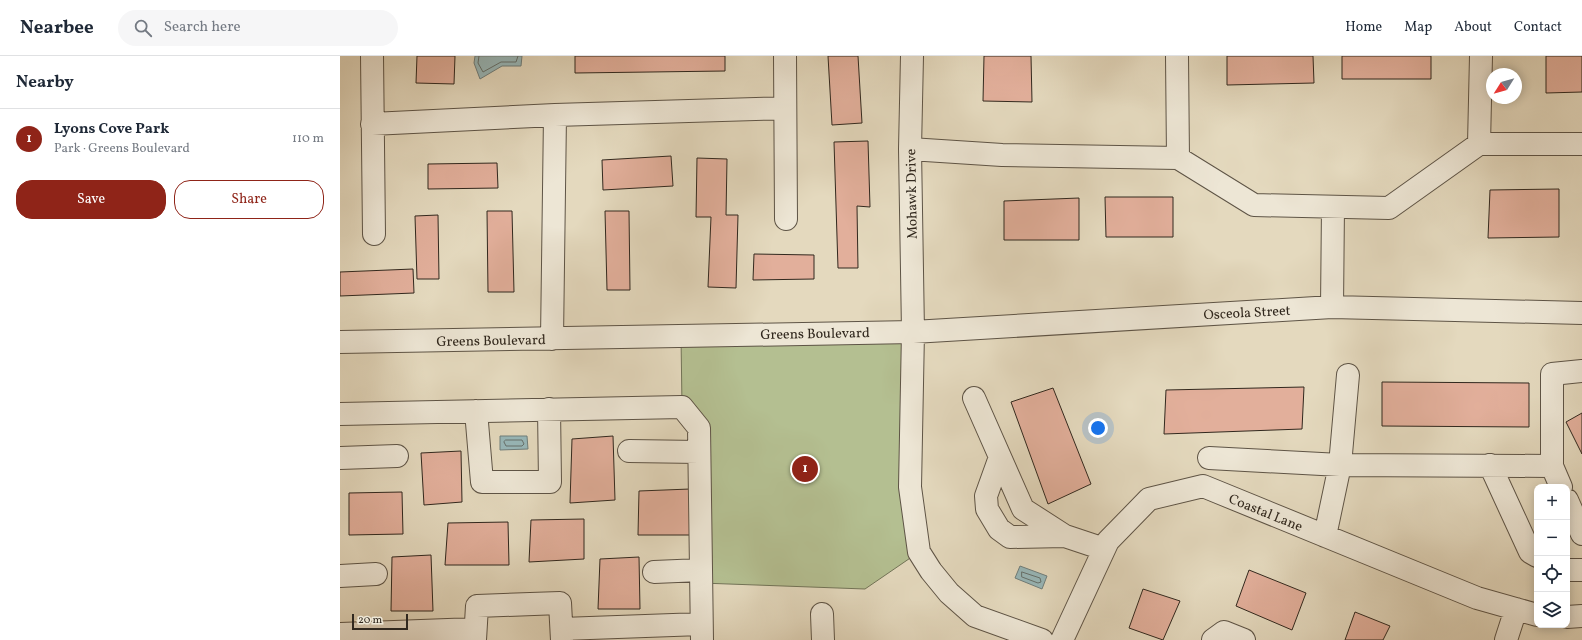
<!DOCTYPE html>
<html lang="en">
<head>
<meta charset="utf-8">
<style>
  :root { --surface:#fff; --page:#f6f6f7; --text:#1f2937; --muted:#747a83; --line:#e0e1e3; --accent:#8f2418 }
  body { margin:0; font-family:Vollkorn,serif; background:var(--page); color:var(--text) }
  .controls { position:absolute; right:12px; bottom:12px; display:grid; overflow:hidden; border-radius:8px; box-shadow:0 2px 10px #0003 }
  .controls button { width:36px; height:36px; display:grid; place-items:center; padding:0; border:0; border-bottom:1px solid var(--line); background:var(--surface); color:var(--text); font:20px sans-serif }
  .compass { position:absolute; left:1146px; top:12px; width:36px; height:36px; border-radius:50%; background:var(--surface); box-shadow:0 2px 10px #0003; rotate:233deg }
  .scale { position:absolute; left:12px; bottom:10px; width:56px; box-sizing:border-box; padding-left:4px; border:2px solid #31281e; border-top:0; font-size:11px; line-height:14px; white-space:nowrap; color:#31281e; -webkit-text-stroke:3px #ede6d5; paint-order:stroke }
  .you { position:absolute; left:758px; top:372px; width:14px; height:14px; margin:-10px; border:3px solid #fff; border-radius:50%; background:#1a73e8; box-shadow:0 0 0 6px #1a73e833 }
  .badge { display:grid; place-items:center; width:26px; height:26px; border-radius:50%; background:var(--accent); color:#fff; font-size:13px; font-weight:700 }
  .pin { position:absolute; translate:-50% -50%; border:2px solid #fff; box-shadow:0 1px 4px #0006 }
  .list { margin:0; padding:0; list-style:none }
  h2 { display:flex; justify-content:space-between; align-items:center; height:52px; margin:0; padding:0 16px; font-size:17px }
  h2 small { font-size:13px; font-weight:400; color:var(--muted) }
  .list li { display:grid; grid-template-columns:26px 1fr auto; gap:12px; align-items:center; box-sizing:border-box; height:60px; padding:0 16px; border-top:1px solid var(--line) }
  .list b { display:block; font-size:15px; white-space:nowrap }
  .list p { margin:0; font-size:13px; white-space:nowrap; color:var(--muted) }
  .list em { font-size:13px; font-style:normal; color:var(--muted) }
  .actions { display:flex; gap:8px; padding:12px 16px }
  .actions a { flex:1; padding:9px 0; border:1px solid var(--accent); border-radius:16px; text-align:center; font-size:14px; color:var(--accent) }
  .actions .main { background:var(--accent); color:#fff }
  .icon { flex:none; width:22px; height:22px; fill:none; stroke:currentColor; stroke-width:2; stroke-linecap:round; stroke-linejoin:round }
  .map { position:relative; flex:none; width:1242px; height:584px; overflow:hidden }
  header { display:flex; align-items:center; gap:24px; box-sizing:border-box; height:56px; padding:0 20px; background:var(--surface); border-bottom:1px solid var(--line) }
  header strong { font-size:19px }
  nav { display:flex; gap:22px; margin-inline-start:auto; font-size:14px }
  .search { width:280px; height:36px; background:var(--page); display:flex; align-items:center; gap:10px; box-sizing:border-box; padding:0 14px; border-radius:22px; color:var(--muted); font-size:15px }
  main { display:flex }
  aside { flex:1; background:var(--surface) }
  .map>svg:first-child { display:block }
  .green { fill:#b4bf91; stroke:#727458 }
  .water { fill:#98b8ba; stroke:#6f7e7c }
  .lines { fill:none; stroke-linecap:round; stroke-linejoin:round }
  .shore { stroke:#64706c; stroke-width:1 }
  .building { fill:#e2af9b; stroke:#31281e }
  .minor-casing { stroke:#5e5446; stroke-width:24 }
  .minor { stroke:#ede6d5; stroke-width:22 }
  .labels { text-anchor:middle; stroke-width:3.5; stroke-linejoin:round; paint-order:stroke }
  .street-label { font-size:14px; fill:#31281e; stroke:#ede6d5 }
</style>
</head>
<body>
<header>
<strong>Nearbee</strong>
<div class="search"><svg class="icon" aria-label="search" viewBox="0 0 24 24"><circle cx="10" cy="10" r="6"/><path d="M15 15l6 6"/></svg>Search here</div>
<nav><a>Home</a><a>Map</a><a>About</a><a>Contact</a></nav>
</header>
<main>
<aside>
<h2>Nearby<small></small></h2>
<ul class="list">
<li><span class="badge">1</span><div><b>Lyons Cove Park</b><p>Park · Greens Boulevard</p></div><em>110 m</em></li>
</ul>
<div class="actions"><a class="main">Save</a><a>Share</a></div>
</aside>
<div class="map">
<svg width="1242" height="584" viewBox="0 0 1242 584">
  <rect width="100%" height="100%" fill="#e4d9be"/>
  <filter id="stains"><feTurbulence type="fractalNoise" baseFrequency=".005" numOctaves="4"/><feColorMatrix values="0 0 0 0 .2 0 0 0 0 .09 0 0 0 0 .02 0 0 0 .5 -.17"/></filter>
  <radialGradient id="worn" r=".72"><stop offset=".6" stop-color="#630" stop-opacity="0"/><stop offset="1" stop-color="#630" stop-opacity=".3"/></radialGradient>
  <path class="green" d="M573 276 579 496 525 533 361 527 359 372 342 351 341 280Z"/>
  <path class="water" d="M135 0H182L181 10H162L140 23 134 7Z
    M160 380H187L188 393 160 394Z
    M680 510 707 520 702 533 675 522Z"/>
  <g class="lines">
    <path class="shore" d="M139 0 138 7 143 16 161 6H176L178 0
      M166 384H182L184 388 182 390H166L164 386Z
      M682 516 700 522 701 526 698 527 682 521Z"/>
  </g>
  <path class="building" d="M77 0H115L114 28 76 27Z
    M235 0H385V15L235 17Z
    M488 0H518L522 67 492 69Z
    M644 0H691L692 46 643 45Z
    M887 0H973L974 27 887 29Z
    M1002 0H1091V23H1002Z
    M1206 0H1242V36L1206 37Z
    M528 85 530 151 517 150 518 212H498L494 86Z
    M331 100 333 130 263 134 262 104Z
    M357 102 387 103 386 159H398L396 232 368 231 371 161H356Z
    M157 107 158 132 88 133V108Z
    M1219 133V181L1148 182 1150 134Z
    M765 141H833V181H766Z
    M739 142V184H664V145Z
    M147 155H172L174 236H148Z
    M265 155H289L290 234H267Z
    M98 159 99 223H77L75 160Z
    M414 198 474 199V223L413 224Z
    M73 213 74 237 0 240V216Z
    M1042 326 1189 327V371L1042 370Z
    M964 331 962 373 824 378 826 334Z
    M713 332 751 428 708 448 671 346Z
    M1242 357V398L1226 366Z
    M273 380 275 444 230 447 232 383Z
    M121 395 122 446 84 449 81 397Z
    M350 433V479H298L299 435Z
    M62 436 63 478 9 479V437Z
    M244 463V503L189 506 191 464Z
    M168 466 169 509H105L108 467Z
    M91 499 93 555H51L52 501Z
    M299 501 300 553H258L260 503Z
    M909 514 966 537 952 574 896 550Z
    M803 533 840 545 823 584 789 572Z
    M1015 556 1050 570 1043 584H1005Z"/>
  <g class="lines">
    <defs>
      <path id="minor" d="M32 0 34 178
        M445 0 446 163
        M572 0 570 93 573 276 570 431 579 496 591 515 609 537 635 560 702 584
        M837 0 838 102
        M32 68 215 59 445 52
        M1139 88 1141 0
        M570 93 662 99 838 102 914 149 1049 152 1139 88H1242
        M992 251 993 151
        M212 283 215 59
        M0 286 573 276 992 251 1242 257
        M634 342 683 453 725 480 764 493
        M136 355 142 426H210L209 353
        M0 358 342 351 359 372 362 584
        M289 395 359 396
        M660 401 646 440 647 453 659 473 670 481 725 480
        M0 402 57 400
        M869 402 1000 409 1212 410 1221 431
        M1150 409 1190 496 1197 500
        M1212 410V318L1242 315
        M1227 444 1242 478
        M985 480 1000 409 1008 319
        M1227 514H1242
        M314 516 361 514
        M0 520 36 518
        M482 558 483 584
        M1227 561 1242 560
        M222 573 361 568
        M0 578 135 573
        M135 584 137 550 220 547 222 584
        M722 584 768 485 809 443 863 430 1137 542 1197 559
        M873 584 884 576 904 584
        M1166 584 1176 553"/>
    </defs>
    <use href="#minor" class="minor-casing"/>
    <use href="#minor" class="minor"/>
  </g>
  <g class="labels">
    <g class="street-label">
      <text transform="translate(571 138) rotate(-91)" y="5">Mohawk Drive</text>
      <text transform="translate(907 256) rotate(-3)" y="5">Osceola Street</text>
      <text transform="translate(475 277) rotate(-1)" y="5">Greens Boulevard</text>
      <text transform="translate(151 284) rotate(-1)" y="5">Greens Boulevard</text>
      <text transform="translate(926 456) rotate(22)" y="5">Coastal Lane</text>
    </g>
  </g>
  <rect width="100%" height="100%" filter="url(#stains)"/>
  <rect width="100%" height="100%" fill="url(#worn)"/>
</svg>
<div class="controls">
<button>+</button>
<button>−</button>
<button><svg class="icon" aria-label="locate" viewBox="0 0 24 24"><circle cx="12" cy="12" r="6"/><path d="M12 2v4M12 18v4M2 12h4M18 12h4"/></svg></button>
<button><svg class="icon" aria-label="layers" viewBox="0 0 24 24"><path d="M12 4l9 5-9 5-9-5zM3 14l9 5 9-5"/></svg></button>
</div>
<svg class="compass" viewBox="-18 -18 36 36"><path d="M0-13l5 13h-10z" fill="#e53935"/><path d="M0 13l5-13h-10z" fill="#747a83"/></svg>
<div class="scale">20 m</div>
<div class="you"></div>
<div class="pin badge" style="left:465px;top:413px">1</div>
</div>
</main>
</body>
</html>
